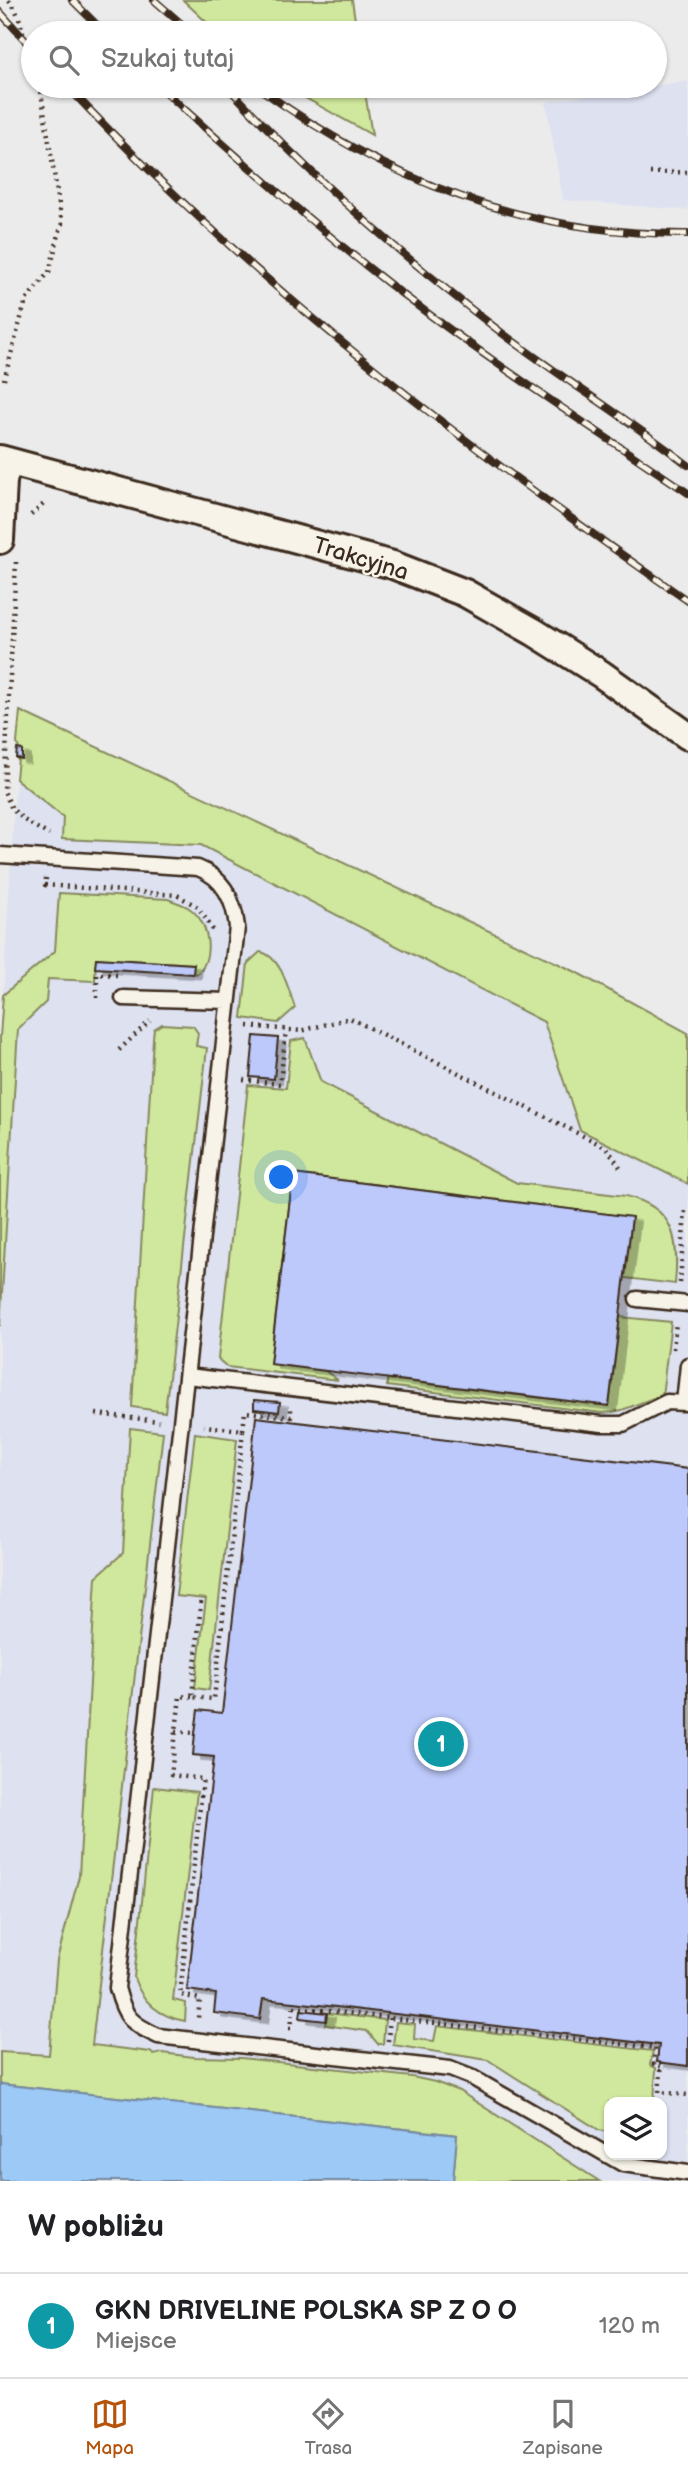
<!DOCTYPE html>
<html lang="pl">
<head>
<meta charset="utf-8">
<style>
  :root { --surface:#fff; --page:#f2f2f2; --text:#202124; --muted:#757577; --line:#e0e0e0; --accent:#b45309 }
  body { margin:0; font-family:"Balsamiq Sans",sans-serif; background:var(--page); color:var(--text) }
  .controls { position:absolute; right:21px; bottom:21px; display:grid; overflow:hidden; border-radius:14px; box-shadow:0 2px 5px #0004 }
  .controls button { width:63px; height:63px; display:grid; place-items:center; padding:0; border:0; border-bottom:2px solid var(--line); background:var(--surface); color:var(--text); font:35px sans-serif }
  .you { position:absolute; left:282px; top:1178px; width:24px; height:24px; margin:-18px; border:5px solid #fff; border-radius:50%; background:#1a73e8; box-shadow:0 0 0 10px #1a73e833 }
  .badge { display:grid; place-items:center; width:46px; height:46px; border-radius:50%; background:var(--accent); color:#fff; font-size:23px; font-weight:700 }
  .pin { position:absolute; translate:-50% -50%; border:4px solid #fff; box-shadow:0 2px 7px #0006 }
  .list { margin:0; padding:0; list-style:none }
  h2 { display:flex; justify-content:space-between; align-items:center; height:91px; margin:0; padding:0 28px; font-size:30px }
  h2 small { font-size:23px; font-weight:400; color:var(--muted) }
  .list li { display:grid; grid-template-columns:46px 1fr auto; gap:21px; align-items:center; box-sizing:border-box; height:105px; padding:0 28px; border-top:2px solid var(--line) }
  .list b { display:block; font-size:26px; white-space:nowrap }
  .list p { margin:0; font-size:23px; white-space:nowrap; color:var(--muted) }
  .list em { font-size:23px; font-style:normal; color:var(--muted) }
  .icon { flex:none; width:38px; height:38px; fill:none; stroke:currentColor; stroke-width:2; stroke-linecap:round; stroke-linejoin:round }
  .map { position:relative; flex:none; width:688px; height:2181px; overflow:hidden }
  .search { position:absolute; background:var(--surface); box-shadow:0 2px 5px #0004; left:21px; right:21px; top:21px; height:77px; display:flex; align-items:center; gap:18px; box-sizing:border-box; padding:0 24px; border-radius:38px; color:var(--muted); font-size:26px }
  .sheet { height:196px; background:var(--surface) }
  nav { display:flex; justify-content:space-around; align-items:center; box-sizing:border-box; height:98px; border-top:2px solid var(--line); background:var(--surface); font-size:19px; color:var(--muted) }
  nav a { display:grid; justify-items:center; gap:4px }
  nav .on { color:var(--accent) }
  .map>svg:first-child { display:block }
  .built { fill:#dde1f0; fill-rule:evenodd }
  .green { fill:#d0e89d; stroke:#86895e; stroke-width:2 }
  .water { fill:#9cc9f6; stroke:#7589a0; stroke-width:2 }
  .building { fill:#bcc9fa; stroke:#3b2a1e; stroke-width:2; filter:url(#shadow) }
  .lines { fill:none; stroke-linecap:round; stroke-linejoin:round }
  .lane-casing { stroke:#3b2a1e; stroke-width:19 }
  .street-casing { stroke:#3b2a1e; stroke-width:32 }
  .path { stroke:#3b2a1e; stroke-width:4.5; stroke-dasharray:2 5; stroke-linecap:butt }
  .lane { stroke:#f7f3e8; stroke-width:14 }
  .street { stroke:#f7f3e8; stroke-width:26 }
  .rail-casing { stroke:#3b2a1e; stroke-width:8 }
  .rail { stroke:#f7f3e8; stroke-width:5; stroke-dasharray:16; stroke-linecap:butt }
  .labels { text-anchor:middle; stroke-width:5; stroke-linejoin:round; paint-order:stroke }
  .street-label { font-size:23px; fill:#3b2a1e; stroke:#f7f3e8 }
</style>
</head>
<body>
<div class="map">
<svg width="688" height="2181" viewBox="0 0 688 2181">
  <defs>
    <filter id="shadow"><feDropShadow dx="8" dy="4.5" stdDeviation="0" flood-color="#0004"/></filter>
  </defs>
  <rect width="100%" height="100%" fill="#ebebec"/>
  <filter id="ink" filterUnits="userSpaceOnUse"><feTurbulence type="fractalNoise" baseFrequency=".0143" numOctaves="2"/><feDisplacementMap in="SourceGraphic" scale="14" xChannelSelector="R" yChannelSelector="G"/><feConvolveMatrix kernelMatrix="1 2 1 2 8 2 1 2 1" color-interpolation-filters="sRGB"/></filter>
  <g filter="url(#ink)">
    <path class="built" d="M688 81V210L563 200 546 102Z
      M20 711 574 971 688 1033V2181H0V1046ZM609 2102H662V2155H609Z"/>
    <path class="green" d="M183 0H352L357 33H218Z
      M284 86H364L372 135Z
      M20 711 574 971 688 1033V1184L580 1130 544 1022 201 845 62 839 63 817 16 779 18 758H22V750L19 749 17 743Z
      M59 893 168 899C175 902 183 904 189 908 209 922 214 954 199 973L193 974V964L96 958 95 981 48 979 46 1002 18 1029 0 1326V1037L3 995 55 951Z
      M260 952C281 955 289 991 295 1008L278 1023 242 1018 248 963Z
      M162 1024 193 1026 198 1033 196 1046 207 1048 165 1412 132 1407 153 1038 154 1029Z
      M305 1038 321 1082 517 1183 626 1196C676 1208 679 1240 675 1284L625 1278 632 1217 293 1174 270 1364 325 1371 338 1380 227 1367 218 1359 248 1085 286 1088 291 1041Z
      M620 1317 671 1322 662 1396C641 1400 625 1413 602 1413L387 1386V1379L609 1406Z
      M130 1428 163 1432 92 2045 150 2052 154 2055 162 2053 194 2057 241 2058 412 2077 435 2082 459 2091 599 2181H453L457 2135 0 2084V2052L49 2055 57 1960 79 1876 96 1577 123 1553Z
      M195 1433 237 1439 209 1690 195 1688 206 1599 176 1596Z
      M154 1787 197 1792 173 2000 186 2003 185 2021C160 2017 142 2002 134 1978Z
      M327 2013 385 2020 383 2044H378L367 2031 325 2025Z
      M396 2022 415 2024 414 2039 434 2041 437 2026 653 2051 650 2065 656 2068 654 2102H609V2132L599 2130 488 2060 393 2045Z"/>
    <path class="water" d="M0 2084 457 2135 453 2181H0Z"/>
    <path class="building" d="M17 749 22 750V759L16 758Z
      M96 958 194 964 193 974 95 968Z
      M254 1036 278 1038 274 1079 250 1077Z
      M293 1174 632 1217 609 1406 270 1364Z
      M254 1400 280 1402 279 1412 254 1409Z
      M256 1417 688 1469V2066L657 2062 659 2045 294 2002 263 1999 260 2019 214 2013 216 1994 187 1990 214 1757 193 1755 195 1733 198 1710 222 1713Z
      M301 2010 327 2013 326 2021 300 2018Z"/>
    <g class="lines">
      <defs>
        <path id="lane" d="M0 855 198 868C224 878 234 900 237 927L117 1988C125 2018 130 2023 158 2036L450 2069 473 2078 623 2164 688 2173
          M123 998 228 1001
          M637 1299 688 1304
          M187 1376 602 1424H623L667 1402 684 1403 688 1365"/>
        <path id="street" d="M0 459 393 565 465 593 534 632 601 674 688 736
          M0 540 3 481 8 461"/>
      </defs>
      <use href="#lane" class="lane-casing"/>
      <use href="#street" class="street-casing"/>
      <path class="path" d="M9 0C25 19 23 48 33 70
        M650 173 688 172
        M4 380 26 300 49 272 62 223 40 86
        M31 515 46 502
        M16 562 4 791 12 809 24 820 49 835
        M46 878 45 885 177 895 198 907 213 930
        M97 998V974L118 975
        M248 1026 301 1031 350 1018 607 1148 622 1170
        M119 1050 150 1021
        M243 1080 280 1084 286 1031
        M680 1283 685 1210
        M673 1349 676 1323
        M96 1414 159 1421
        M243 1430 245 1412 291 1417V1408
        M201 1602 192 1697 214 1699 243 1430 204 1426
        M192 1697 180 1696 171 1775 203 1779 180 1995 200 1999 198 2018H200
        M176 1731 195 1733
        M294 2007 655 2048 654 2064 661 2066
        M289 2028H291L294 2002
        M388 2041 390 2014
        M662 2062 659 2092 688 2095"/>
      <use href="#lane" class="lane"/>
      <use href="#street" class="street"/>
      <defs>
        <path id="rail" d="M72 0 105 33
          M154 0 192 33
          M0 12 33 49
          M67 86C253 285 465 446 688 601
          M159 86C233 154 309 221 388 283 484 358 587 424 688 493
          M227 86C310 176 405 259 502 333 563 379 628 419 688 465
          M256 86C388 181 523 235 688 234"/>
      </defs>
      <use href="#rail" class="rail-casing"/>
      <use href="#rail" class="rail"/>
    </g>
  </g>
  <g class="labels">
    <g class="street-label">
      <text transform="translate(361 558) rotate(17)" y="8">Trakcyjna</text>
    </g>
  </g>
</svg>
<div class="controls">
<button><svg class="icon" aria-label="layers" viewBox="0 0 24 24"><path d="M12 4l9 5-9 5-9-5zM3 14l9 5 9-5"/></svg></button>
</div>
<div class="you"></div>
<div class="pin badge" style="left:441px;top:1744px;background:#0f9aa8">1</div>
<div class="search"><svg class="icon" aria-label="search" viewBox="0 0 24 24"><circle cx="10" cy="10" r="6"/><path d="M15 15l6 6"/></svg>Szukaj tutaj</div>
</div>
<section class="sheet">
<h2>W pobliżu<small></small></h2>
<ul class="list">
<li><span class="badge" style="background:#0f9aa8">1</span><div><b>GKN DRIVELINE POLSKA SP Z O O</b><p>Miejsce</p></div><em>120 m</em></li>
</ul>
</section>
<nav>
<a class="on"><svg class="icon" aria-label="map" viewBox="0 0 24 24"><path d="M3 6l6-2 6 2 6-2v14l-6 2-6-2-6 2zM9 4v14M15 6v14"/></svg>Mapa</a>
<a><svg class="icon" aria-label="directions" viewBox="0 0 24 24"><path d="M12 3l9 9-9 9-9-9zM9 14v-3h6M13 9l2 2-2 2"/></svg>Trasa</a>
<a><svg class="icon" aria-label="saved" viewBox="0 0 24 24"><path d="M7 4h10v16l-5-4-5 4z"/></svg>Zapisane</a>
</nav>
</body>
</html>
